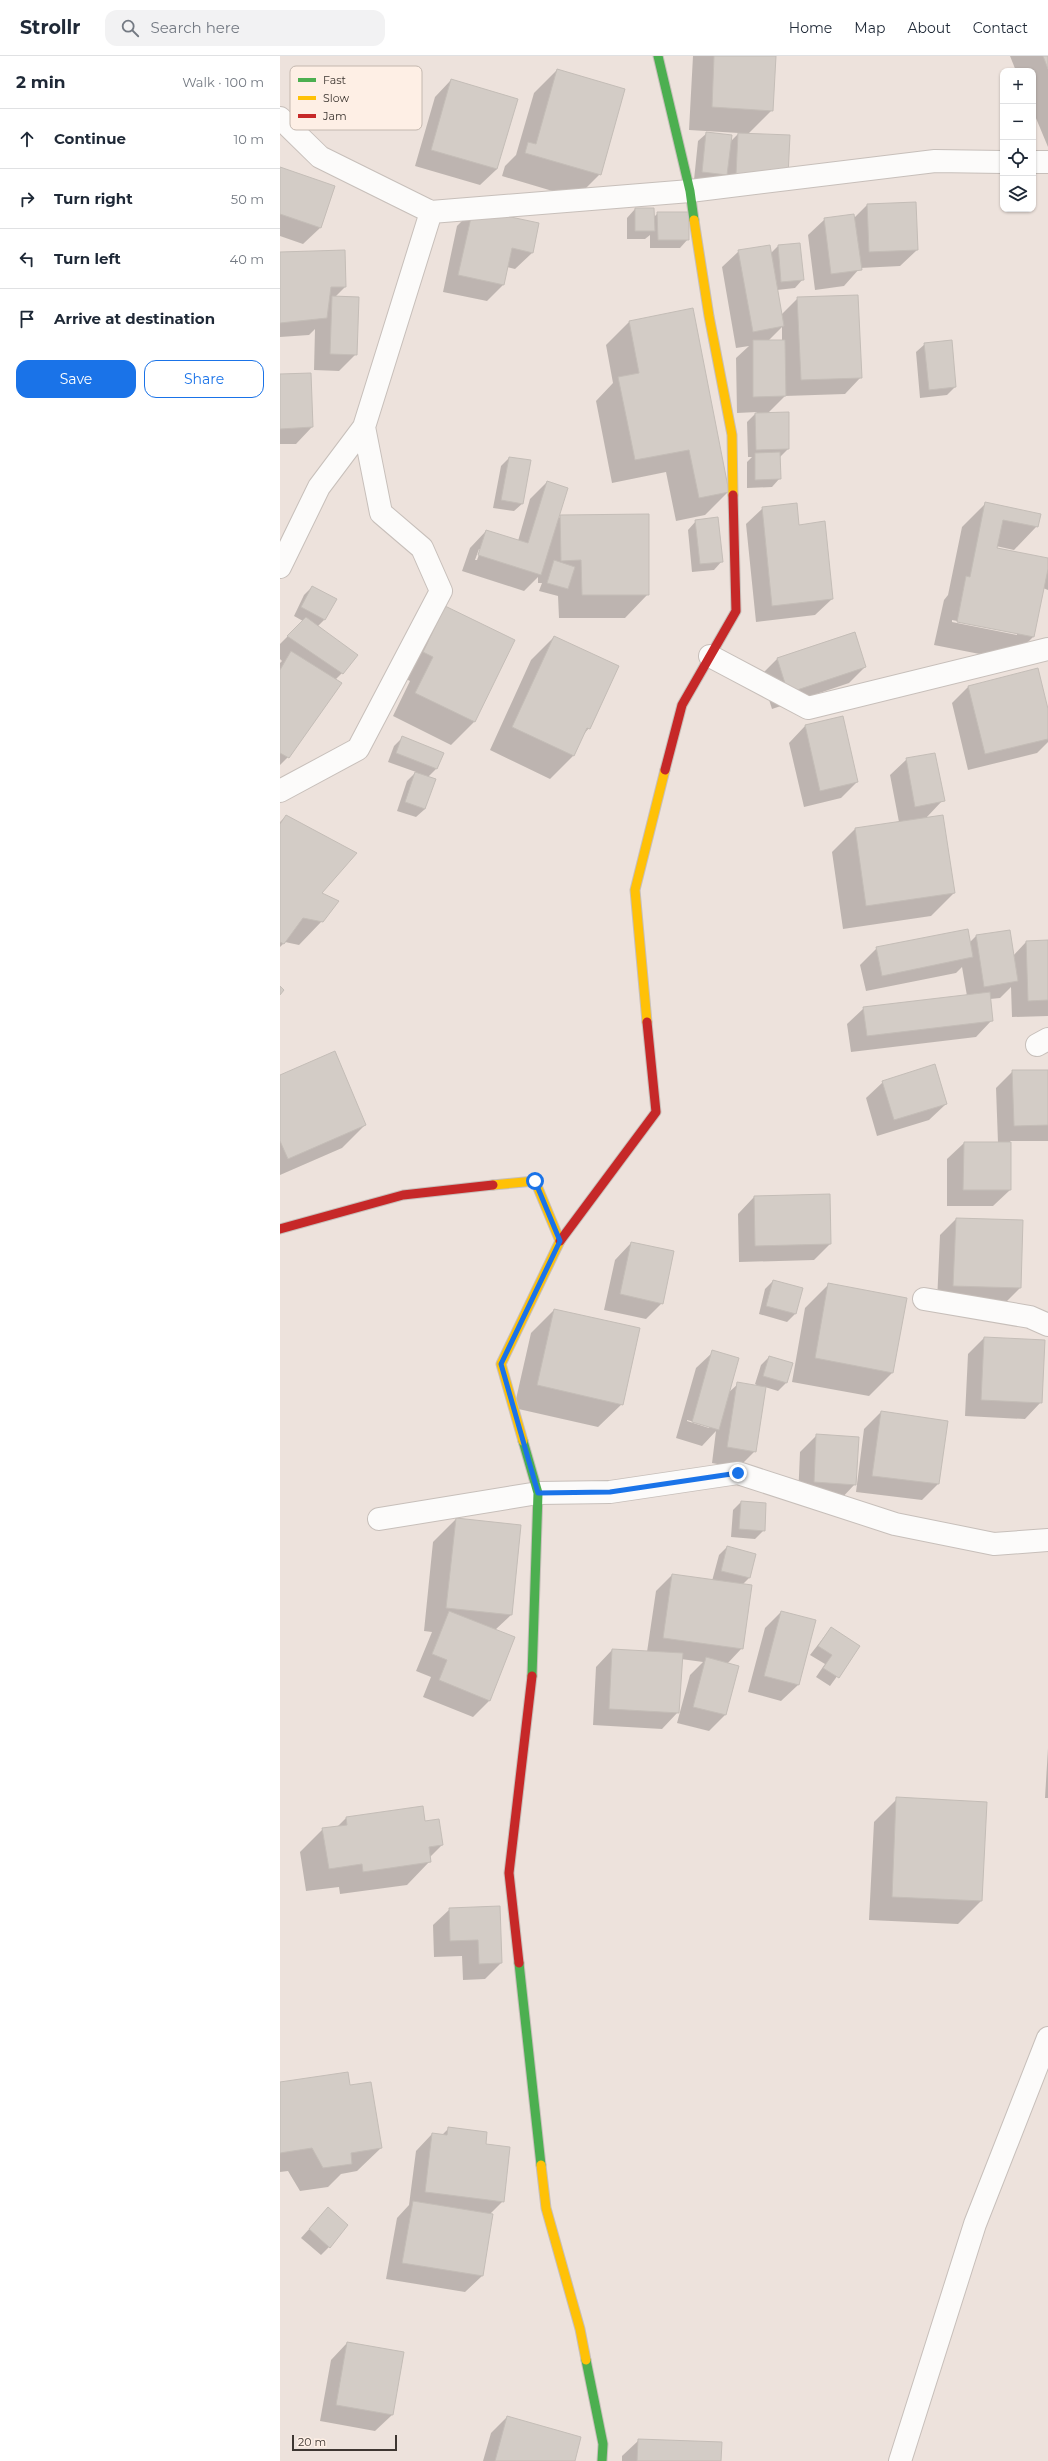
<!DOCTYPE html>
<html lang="en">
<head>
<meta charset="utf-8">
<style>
  :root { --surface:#fff; --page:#f2f2f3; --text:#1f2937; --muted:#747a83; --line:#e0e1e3; --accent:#1a73e8 }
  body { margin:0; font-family:Montserrat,sans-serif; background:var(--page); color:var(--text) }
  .controls { position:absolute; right:12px; top:12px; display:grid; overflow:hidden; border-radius:8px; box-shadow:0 1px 3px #0004 }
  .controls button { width:36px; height:36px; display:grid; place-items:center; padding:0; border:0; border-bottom:1px solid var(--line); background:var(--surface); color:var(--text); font:20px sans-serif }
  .scale { position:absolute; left:12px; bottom:10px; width:105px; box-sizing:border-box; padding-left:4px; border:2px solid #3d3631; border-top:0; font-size:11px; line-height:14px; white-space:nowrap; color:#3d3631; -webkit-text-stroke:3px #feefe5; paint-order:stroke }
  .stop { position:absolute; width:12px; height:12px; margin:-9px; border:3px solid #1a73e8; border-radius:50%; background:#fff }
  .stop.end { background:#1a73e8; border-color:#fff; box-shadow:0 1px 4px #0008 }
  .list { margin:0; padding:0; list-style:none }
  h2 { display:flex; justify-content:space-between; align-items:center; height:52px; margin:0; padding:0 16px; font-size:17px }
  h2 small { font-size:13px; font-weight:400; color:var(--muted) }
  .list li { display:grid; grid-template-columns:26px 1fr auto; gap:12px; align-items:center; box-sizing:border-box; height:60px; padding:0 16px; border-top:1px solid var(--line) }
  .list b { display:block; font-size:15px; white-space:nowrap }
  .list em { font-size:13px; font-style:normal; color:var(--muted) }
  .actions { display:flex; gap:8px; padding:12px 16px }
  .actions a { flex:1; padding:9px 0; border:1px solid var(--accent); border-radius:12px; text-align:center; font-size:14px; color:var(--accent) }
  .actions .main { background:var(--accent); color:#fff }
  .icon { flex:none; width:22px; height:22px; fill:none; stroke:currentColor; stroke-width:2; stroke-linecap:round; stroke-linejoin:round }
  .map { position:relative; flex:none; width:768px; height:2405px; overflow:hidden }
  header { display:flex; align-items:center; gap:24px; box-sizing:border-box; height:56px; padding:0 20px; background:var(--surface); border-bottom:1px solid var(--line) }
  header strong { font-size:19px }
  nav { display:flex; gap:22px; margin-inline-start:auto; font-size:14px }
  .search { width:280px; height:36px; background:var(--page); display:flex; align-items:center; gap:10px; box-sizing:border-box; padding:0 14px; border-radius:12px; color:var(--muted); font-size:15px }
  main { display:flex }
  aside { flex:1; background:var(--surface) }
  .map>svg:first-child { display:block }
  .shadow { fill:#0003; fill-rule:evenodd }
  .building { fill:#d3ccc6; stroke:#c4bdb7 }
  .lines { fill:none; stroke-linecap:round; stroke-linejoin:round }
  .street-casing { stroke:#c7bfba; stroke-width:24 }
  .fast-casing { stroke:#c7bfba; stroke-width:11 }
  .slow-casing { stroke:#c7bfba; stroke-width:11 }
  .jam-casing { stroke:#c7bfba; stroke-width:11 }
  .street { stroke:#fcfbfa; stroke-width:22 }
  .fast { stroke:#4caf50; stroke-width:9 }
  .slow { stroke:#ffc107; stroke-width:9 }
  .jam { stroke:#c62828; stroke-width:9 }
  .route { stroke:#1a73e8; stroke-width:5 }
  .key { fill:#feefe5; stroke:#c4b8af; stroke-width:1 }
  .key-label { font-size:11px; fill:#3d3631 }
</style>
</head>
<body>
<header>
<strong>Strollr</strong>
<div class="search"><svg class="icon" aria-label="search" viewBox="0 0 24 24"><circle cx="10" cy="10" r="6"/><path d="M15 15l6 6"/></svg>Search here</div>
<nav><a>Home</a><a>Map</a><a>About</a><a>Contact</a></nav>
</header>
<main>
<aside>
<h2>2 min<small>Walk · 100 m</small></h2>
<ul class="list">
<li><svg class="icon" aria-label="ahead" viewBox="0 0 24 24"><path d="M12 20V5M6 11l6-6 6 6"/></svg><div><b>Continue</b></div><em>10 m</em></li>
<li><svg class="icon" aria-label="right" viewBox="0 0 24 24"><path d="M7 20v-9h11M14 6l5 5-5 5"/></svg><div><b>Turn right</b></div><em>50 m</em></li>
<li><svg class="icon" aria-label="left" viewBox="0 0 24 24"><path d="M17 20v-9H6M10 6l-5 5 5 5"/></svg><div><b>Turn left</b></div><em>40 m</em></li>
<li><svg class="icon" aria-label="arrive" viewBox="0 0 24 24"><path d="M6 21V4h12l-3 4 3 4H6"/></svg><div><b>Arrive at destination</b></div></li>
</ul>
<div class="actions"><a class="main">Save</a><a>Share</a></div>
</aside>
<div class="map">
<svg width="768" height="2405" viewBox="0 0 768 2405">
  <rect width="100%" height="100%" fill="#ede2dc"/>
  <path class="shadow" d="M413 0H495L492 54 468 78 507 119 414 124 418 85 427 77 450 86 459 77 409 74Z
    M730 0H768V91L753 55V15H736Z
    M277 14 320 118 296 142 222 120 225 110 236 99 254 37Z
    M171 24 217 113 200 129 135 110 155 41Z
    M0 112 40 172 23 188 0 180Z
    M587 149 637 194 620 210 580 212 564 230 535 234 528 179 545 163 574 162Z
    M355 153 374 161 378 157 408 183 400 192H370V179L365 183H347V162Z
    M193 154 252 197 235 213 227 211 223 229 207 245 163 236 177 170Z
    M498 190 523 223 515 232 497 234 501 259 518 242 581 321 565 338 505 340 488 357 508 393 500 401V422L492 431 467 432V406L472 401H468L467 366 477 356 457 357 456 302 469 290 456 292 442 211 459 195 490 198ZM502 271V285H488Z
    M0 197 65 231 55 241 76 298 59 315 34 314 35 273 29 279 0 281Z
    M349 266 448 436 425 459 396 465 386 416 332 427 316 345 333 327 326 289Z
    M645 288 675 331 667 339 640 342 636 296Z
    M30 318 32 371 16 388H0V319Z
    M229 402 243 447 234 455 213 452 221 410Z
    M267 426 277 464 281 460 368 538 345 562H279L278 540 259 535 262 527H258V521L244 535 182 515 190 492 206 475 238 485 250 443ZM199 493H201L197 504H195Z
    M705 448 757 470 734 494 716 490V492L768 503V534L763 532 753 581 730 604 654 589 664 544 668 539 682 471ZM672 564 737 577V579L672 566Z
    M483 452 518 470 552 543 535 559 476 566 466 468Z
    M416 465 442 505 434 514 412 516 408 474Z
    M32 531 45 563 38 570 62 617 55 624 8 701 0 709V607L2 605 0 603V588L23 565 14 560 24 539Z
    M165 552 233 585 194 666 171 689 113 660 130 625 120 620Z
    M574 577 585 611 569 627 492 653 481 619 497 603Z
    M274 581 309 672 304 678 293 700 270 723 210 694 251 604Z
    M689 630 768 657V686L757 697 688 714 672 647Z
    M525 670 577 726 561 742 524 751 509 687Z
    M123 681 162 697 156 713 148 721 154 723 145 753 136 761 117 755 127 725 136 716 108 706 114 690Z
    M627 703 663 744 646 762 674 837 651 860 563 873 552 796 575 773 619 766 610 719Z
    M6 760 41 837 42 865 19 889 5 886 0 891V766Z
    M696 880 733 900 746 886 768 885V960L732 961 731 931 720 942 710 943 712 964 696 981 571 996 567 968 584 952 687 940 682 911 676 917 586 935 580 909 597 892 689 887Z
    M733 1015H768V1085H730V1134L713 1150H667V1103L684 1087H718L716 1032Z
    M0 1020 85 1069 62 1092 0 1119Z
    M603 1026 666 1048 649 1064 597 1080 586 1042Z
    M474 1141 550 1188 534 1204 459 1206 458 1158Z
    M676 1163 742 1165 740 1232 723 1249 657 1246 660 1179Z
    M351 1187 382 1247 366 1263 324 1254 335 1204Z
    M493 1225 516 1257 507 1266 479 1258 485 1233Z
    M549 1228 612 1317 589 1340 512 1326 525 1252Z
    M274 1254 342 1348 318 1371 234 1352 251 1277Z
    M704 1282 761 1346 745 1363 685 1360 688 1298Z
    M433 1296 448 1337 458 1328 480 1331 475 1328 481 1309 489 1301 512 1307 506 1327 498 1335 485 1331 475 1395 458 1412 432 1407 436 1375 422 1390 396 1382 416 1312ZM407 1364 429 1370V1372L407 1365Z
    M601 1356 658 1428 642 1444 576 1436 584 1373Z
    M537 1379 575 1428 559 1445 518 1442 520 1396Z
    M461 1446 484 1474 475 1483 451 1481 453 1454Z
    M176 1463 240 1470 231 1559 215 1574 210 1644 193 1661 143 1641 151 1621 136 1615 152 1576 144 1575 153 1486Z
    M447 1491 469 1522 462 1529V1592L447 1608 445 1659 429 1675 397 1667 410 1619 423 1606 401 1603 398 1656 382 1673 313 1669 316 1611 332 1594 367 1596 376 1535 392 1519 432 1525 439 1499Z
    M501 1556 535 1565 518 1629 501 1645 468 1636 485 1572Z
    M551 1572 579 1590 550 1630 536 1621 545 1608 530 1599Z
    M768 1692V1742H765Z
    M617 1743 701 1845 678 1868 589 1864 594 1766Z
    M66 1762 144 1766 162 1789 150 1801V1805L127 1829 60 1838 59 1831 26 1835 20 1796 43 1773 57 1771Z
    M170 1853 221 1907 205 1923 183 1924 182 1900 154 1901 153 1869Z
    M0 2027 69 2030 101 2092 77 2115 61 2118 48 2131 20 2135 8 2115 0 2116Z
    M169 2072 204 2089 223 2145 210 2158 202 2220 185 2236 106 2223 117 2162 129 2149 136 2095 152 2078 162 2079Z
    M40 2161 49 2191 41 2199 21 2182Z
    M67 2287 123 2297 112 2359 95 2375 40 2365 51 2304Z
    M227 2361 294 2405H203L211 2377Z
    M359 2384 440 2405H342V2400Z"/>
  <path class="building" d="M434 0H496L493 55 432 51Z
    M763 0H768V13Z
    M277 13 345 33 321 119 245 97 248 86 256 88Z
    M171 23 238 43 217 113 151 94Z
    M426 76 452 79 447 119 422 116Z
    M458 77 510 79 508 120 456 118Z
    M0 111 55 130 41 172 0 158Z
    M636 146 638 194 589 196 587 148Z
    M355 152H374L375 175H355Z
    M193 153 259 167 253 197 232 192 224 229 178 219Z
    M377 156H409V184H378Z
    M574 158 582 214 551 218 544 162Z
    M520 187 524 224 501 226 498 189Z
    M490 189 504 270 473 276 458 194Z
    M65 194 66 231H51L47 262 0 267V196Z
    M578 239 582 322 521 324 517 241Z
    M52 240 79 241 77 299 50 298Z
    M413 252 449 436 419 442 409 394 355 404 338 321 359 317 349 265Z
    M473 284H505L506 340 473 341Z
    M672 284 676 331 649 334 644 287Z
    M31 317 33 371 0 373V318Z
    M509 356V393L476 394 475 357Z
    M500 396 501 423 475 424V397Z
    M229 401 251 404 243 448 221 444Z
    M267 425 288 432 261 519 198 499 206 474 248 487Z
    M705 446 761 458 758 471 723 464 717 492 768 502V513L754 581 677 566 686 520 690 521Z
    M517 447 519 469 545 465 553 543 492 550 482 451Z
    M369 458V539H302L301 504 281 505 280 459Z
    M438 461 443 506 420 508 415 464Z
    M274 504 295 511 288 533 267 527Z
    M32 530 57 543 45 564 21 551Z
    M165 550 235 584 195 666 135 637 153 601 143 596Z
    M26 561 78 599 63 618 7 580Z
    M575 576 586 611 508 637 497 602Z
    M274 580 339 610 310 673 307 672 294 700 232 671Z
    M11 595 62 627 9 702 0 697V614Z
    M758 612 768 653V683L705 698 688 630Z
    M563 660 578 726 540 735 525 669Z
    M122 680 164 697 157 713 116 697Z
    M655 697 665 745 635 751 626 702Z
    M135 716 156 723 145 753 125 746Z
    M6 759 77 797 42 837 59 845 43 866 23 862 4 888 0 886V768Z
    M663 759 675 837 586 850 575 772Z
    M688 873 693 901 602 920 596 891Z
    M730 874 738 925 704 931 696 879Z
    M768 884V944L748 945 746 885Z
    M0 930 4 934 0 939Z
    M710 936 713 965 587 980 583 951Z
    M55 995 86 1069 8 1103 0 1085V1019Z
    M655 1008 667 1048 614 1064 602 1025Z
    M732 1014H768V1069L734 1070Z
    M684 1086H731V1134H683Z
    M550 1138 551 1188 475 1190 474 1140Z
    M676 1162 743 1164 741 1232 673 1230Z
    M351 1186 394 1195 383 1248 340 1238Z
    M493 1224 523 1232 516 1258 486 1250Z
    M548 1227 627 1242 613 1317 535 1302Z
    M274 1253 360 1272 343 1349 257 1329Z
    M704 1281 765 1284 762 1347 701 1344Z
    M432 1294 459 1302 439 1374 412 1366Z
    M489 1300 513 1307 507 1327 483 1320Z
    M457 1326 486 1331 476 1396 447 1391Z
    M601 1355 668 1365 659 1428 592 1420Z
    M536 1378 579 1381 576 1429 534 1426Z
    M461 1445 486 1447 485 1475 459 1473Z
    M176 1462 241 1469 232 1559 166 1552Z
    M447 1490 476 1498 470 1522 441 1515Z
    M392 1518 472 1529 463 1593 383 1582Z
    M169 1555 235 1581 210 1645 159 1624 167 1604 152 1598Z
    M501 1555 536 1564 519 1629 484 1620Z
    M551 1571 580 1590 559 1622 543 1612 552 1599 538 1590Z
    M332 1593 403 1597 399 1657 329 1653Z
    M426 1601 459 1610 446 1659 413 1651Z
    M616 1741 707 1746 702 1845 612 1841Z
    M143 1750 145 1765 159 1763 163 1789 149 1791 151 1806 83 1816 82 1808 49 1813 42 1772 67 1769 66 1761Z
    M220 1850 222 1907 199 1908 198 1884 170 1885 169 1852Z
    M68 2016 70 2029 91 2026 102 2092 71 2097 72 2108 43 2112 32 2092 0 2097V2026Z
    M168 2071 207 2076 206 2088 230 2091 224 2146 145 2136 152 2077 167 2079Z
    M133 2145 213 2158 203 2220 122 2207Z
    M48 2151 68 2169 50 2192 29 2173Z
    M67 2286 124 2296 113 2359 56 2349Z
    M227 2360 301 2381 295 2405H215Z
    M358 2383 442 2386 441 2405H357Z"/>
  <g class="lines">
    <defs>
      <path id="street" d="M0 62 40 101 151 156
        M753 106H768
        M0 511 39 431 84 371 151 156 410 135 655 105 723 106
        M430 600 528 652 768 593
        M0 735 78 693 161 535 142 492 101 457 84 371
        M757 989 768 983
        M644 1243 750 1261 768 1269
        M99 1463 258 1437 330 1436 458 1417 615 1468 714 1488 768 1484
        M620 2405 695 2168 768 1982"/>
      <path id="fast" d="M378 0 410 135 414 164
        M243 1385 258 1437 252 1620
        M239 1907 261 2109
        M306 2304 323 2388 322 2405"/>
      <path id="slow" d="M414 164 429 260 452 379 453 439
        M367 966 355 834 385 714
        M213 1129 255 1125 280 1185 221 1308 243 1385
        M261 2109 266 2152 300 2273 306 2304"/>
      <path id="jam" d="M385 714 402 649 456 555 453 439
        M0 1173 123 1139 213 1129
        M280 1185 376 1056 367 966
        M239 1907 229 1817 252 1620"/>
    </defs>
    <use href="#street" class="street-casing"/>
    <use href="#fast" class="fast-casing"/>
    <use href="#slow" class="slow-casing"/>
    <use href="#jam" class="jam-casing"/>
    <use href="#street" class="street"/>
    <use href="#fast" class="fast"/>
    <use href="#slow" class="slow"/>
    <use href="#jam" class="jam"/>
  </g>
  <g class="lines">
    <path class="route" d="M255 1125 280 1185 221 1308 258 1437 330 1436 458 1417"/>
  </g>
  <rect x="10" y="10" width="132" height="64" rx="6" class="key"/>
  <rect x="18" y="22" width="18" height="4" fill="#4caf50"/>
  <rect x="18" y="40" width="18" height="4" fill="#ffc107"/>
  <rect x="18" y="58" width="18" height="4" fill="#c62828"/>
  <g class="key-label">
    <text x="43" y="28">Fast</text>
    <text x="43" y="46">Slow</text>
    <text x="43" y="64">Jam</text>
  </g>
</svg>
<div class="controls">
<button>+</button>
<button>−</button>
<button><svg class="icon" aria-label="locate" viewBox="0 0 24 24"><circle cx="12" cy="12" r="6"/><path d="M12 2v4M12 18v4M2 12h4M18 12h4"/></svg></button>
<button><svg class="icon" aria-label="layers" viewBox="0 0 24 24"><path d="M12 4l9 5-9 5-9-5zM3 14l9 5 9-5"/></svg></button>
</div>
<div class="scale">20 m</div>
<div class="stop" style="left:255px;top:1125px"></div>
<div class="stop end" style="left:458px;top:1417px"></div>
</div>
</main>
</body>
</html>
